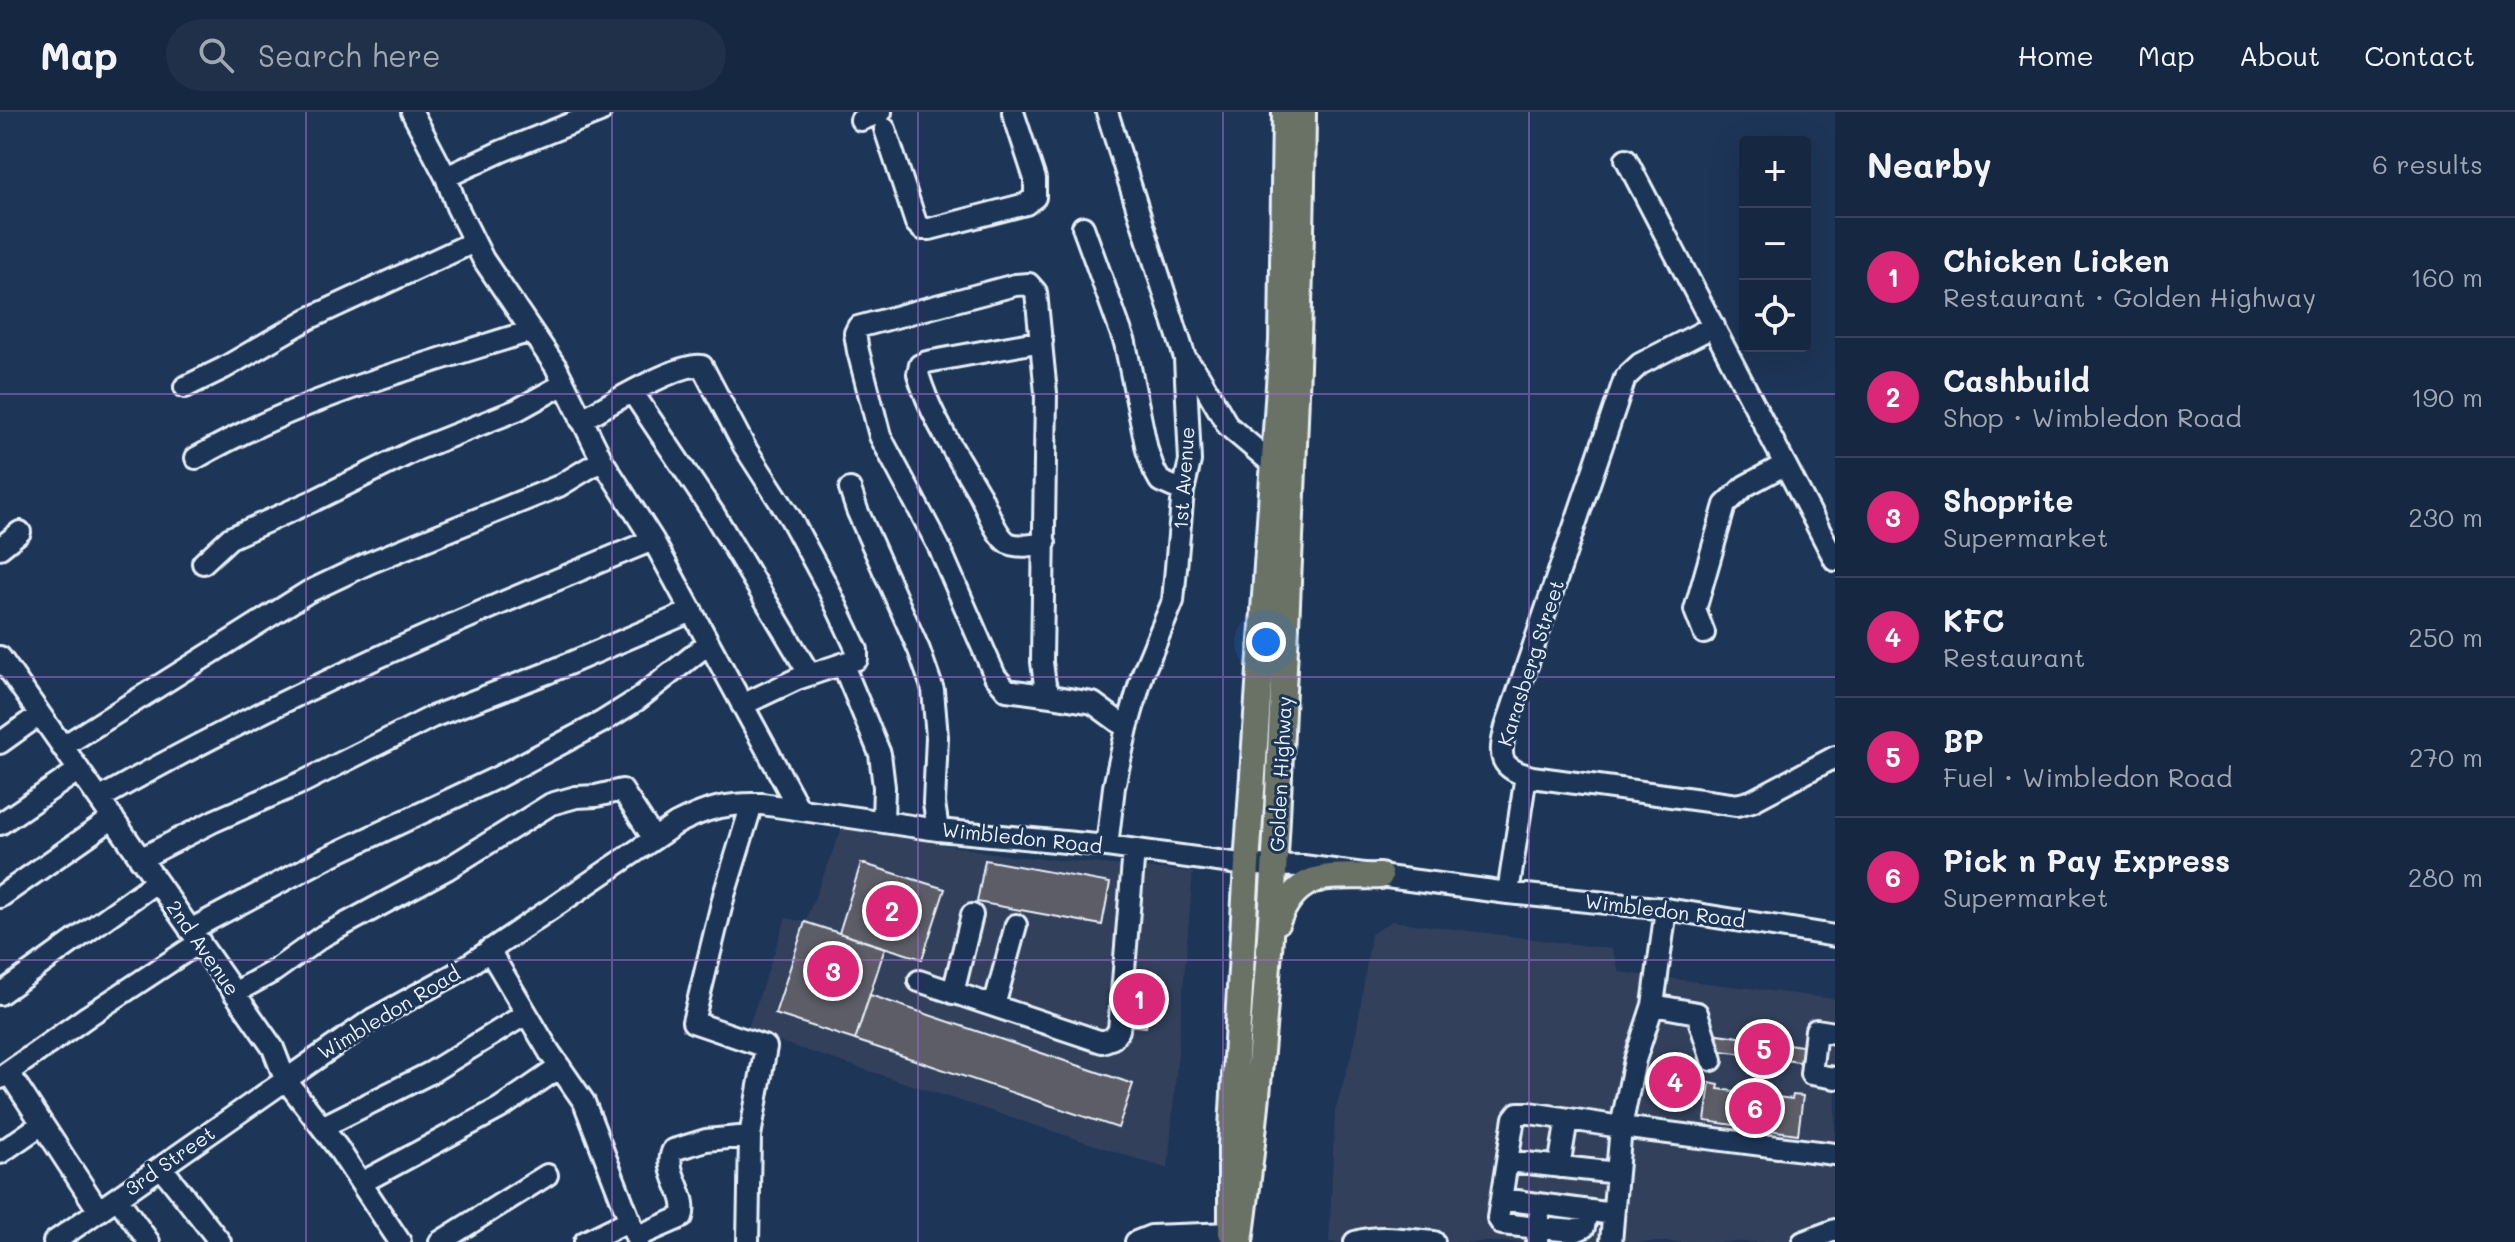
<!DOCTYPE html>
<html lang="en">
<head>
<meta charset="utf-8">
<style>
  :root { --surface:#162841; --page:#1f3048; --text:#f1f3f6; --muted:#9ea6b1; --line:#35445a; --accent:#db2777 }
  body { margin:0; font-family:Mali,sans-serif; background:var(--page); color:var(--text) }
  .controls { position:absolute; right:24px; top:24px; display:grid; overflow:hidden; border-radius:8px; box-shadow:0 8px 32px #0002 }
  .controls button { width:72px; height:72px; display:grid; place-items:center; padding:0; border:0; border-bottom:2px solid var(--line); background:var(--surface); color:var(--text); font:40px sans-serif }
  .you { position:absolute; left:1266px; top:530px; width:28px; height:28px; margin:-20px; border:6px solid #fff; border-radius:50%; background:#1a73e8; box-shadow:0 0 0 12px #1a73e833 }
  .badge { display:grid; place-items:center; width:52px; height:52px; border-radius:50%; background:var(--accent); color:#fff; font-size:26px; font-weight:700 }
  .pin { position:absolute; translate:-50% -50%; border:4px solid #fff; box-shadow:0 2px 8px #0006 }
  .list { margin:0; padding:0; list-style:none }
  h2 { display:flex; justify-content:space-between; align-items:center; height:104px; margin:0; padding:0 32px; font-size:34px }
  h2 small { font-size:26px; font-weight:400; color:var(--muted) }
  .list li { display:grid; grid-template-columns:52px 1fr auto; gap:24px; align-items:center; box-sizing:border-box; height:120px; padding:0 32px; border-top:2px solid var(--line) }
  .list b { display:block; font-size:30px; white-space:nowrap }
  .list p { margin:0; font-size:26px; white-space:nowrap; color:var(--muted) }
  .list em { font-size:26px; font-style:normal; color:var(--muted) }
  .icon { flex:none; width:44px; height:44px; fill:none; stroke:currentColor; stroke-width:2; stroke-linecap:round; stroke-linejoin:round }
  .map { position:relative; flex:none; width:1835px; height:1130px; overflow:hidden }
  header { display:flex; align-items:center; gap:48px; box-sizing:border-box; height:112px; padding:0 40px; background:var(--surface); border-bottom:2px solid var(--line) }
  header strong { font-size:38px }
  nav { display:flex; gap:44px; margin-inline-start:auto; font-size:28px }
  .search { width:560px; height:72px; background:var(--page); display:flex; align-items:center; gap:20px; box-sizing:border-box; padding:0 28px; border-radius:44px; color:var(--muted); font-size:30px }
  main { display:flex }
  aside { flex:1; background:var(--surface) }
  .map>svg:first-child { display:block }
  .built { fill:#30415c }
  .building { fill:#5d5d67; stroke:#e8f1f8; stroke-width:2 }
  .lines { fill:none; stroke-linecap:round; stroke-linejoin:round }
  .minor-casing { stroke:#e8f1f8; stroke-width:26 }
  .major-casing { stroke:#e8f1f8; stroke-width:30 }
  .minor { stroke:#1d3557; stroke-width:20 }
  .major { stroke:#6b7165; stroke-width:24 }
  .grid { fill:none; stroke:#9c67d0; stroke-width:2; stroke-opacity:0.55 }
  .labels { text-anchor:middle; stroke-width:6; stroke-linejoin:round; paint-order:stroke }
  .street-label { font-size:20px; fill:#e8f1f8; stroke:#1d3557 }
</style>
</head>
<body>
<header>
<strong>Map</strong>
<div class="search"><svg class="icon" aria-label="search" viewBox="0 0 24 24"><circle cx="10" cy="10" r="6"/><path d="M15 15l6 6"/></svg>Search here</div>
<nav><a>Home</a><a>Map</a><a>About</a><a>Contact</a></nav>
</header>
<main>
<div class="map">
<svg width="1835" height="1130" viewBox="0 0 1835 1130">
  <rect width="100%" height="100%" fill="#1d3557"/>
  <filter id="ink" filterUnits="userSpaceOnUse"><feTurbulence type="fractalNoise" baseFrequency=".0125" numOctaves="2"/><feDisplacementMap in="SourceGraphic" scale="16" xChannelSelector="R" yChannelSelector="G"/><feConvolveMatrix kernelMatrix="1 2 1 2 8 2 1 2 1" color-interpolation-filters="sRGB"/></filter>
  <g filter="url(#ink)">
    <path class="built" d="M842 716 1012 744 1193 760 1168 1057 747 919 786 806 805 810Z
      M1392 809 1612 837 1619 860 1835 887V1130H1329L1335 999 1355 930 1371 822Z"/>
    <path class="building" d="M985 748 1110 771 1102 813 977 790Z
      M861 751 945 777 922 847 839 821Z
      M805 810 885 836 855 928 775 902Z
      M1131 860 1152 862 1146 915 1125 913Z
      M870 883 1133 972 1118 1016 855 928Z
      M1718 922 1809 935 1806 951 1715 938Z
      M1710 971 1719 973 1718 977 1792 987 1793 983 1803 984 1798 1022 1705 1009Z"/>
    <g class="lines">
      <defs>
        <path id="minor" d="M412 0 446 65 457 95 483 147 556 255 602 348 653 428 799 697
          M861 8 881 0
          M885 17 916 111 922 117H930L1026 92 1035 85V67L1013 0
          M1626 47 1835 448
          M446 65 502 39 600 0
          M1083 115 1125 231 1147 338 1154 358 1160 369 1183 379
          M1714 214 1640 252 1625 266 1506 615C1498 646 1499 656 1532 665L1737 693 1752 689 1835 645
          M1042 229 927 250 920 253 918 262C931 306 957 343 980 383 987 396 995 423 1008 431 1019 436 1034 433 1045 431
          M1185 246 1199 264 1228 314 1274 353
          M185 275 224 256 308 207 474 130
          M633 281 714 402 810 563
          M581 308C605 295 678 250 702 254L744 334 791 407 826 472 857 538V547L797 567 742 593
          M196 346C300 286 418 254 531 219
          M850 377 857 398 919 538 933 578 937 625 934 691 938 718
          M0 436 20 420
          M203 451 230 426 315 388 416 338 517 298 564 272
          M1704 521 1695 498 1725 393 1745 374 1784 353
          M0 545 273 936 285 967 337 1035 400 1130
          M843 553 880 642 884 675 883 709
          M1051 584 1007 578 995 564 939 435 880 324 858 239 855 221 858 215 1015 173 1029 172 1036 180 1046 281 1042 550 1045 573 1051 584 1093 591 1127 616
          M0 631 39 603
          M62 635 308 480 369 451 559 374 602 348
          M99 687C276 586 464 505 653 428
          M0 712 79 658
          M1107 734 1114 675 1127 616 1143 561 1173 489 1183 379 1190 349 1185 246 1107 0
          M140 747 214 709 305 669 432 605 547 561 692 499
          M1508 781 1526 663
          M0 785 113 706
          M1666 797 1653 893 1635 948 1621 1015 1834 1042
          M1016 813 994 894 1102 930 1113 926 1119 918 1134 738
          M190 818 328 745 498 665 602 610 637 588 709 531
          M489 838 550 941 584 990 638 1130
          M919 869 994 894
          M234 881 274 859 323 824 447 757 551 692 576 685 596 684 622 678 654 727
          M953 881 972 803
          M0 882 156 770
          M1653 893 1697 901 1712 948
          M1835 921 1816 918 1811 962 1835 966
          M9 961 99 1099
          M0 966 88 904 200 830
          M322 1015 430 961 526 902
          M0 1041 42 1012
          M1508 1049 1617 1061
          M1559 1055 1567 1007
          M162 1056 220 1130
          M361 1071 500 996 560 955
          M118 1087 149 1130
          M1502 1087 1613 1102
          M1539 1105 1538 1116 1575 1119 1584 1115 1587 1099
          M636 1125 682 1105C690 1083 662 1060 673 1038L706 1028 750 1024
          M54 1130 373 907 455 862 676 712C707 696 727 691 762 692L938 718 1107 734 1247 753 1303 754 1508 781 1666 797 1835 824
          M440 1130 547 1063
          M585 1130 630 1108
          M748 1130 750 1024 766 935 693 910 724 783 752 692
          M1136 1130 1151 1124 1231 1121
          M1355 1130C1379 1122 1409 1128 1434 1130
          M1537 1130 1538 1116 1502 1112 1498 1106 1514 1006 1518 1001H1530L1621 1015 1611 1130
          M1803 1130 1835 1118"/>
        <path id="major" d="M1277 810C1299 755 1330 766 1380 764
          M1231 1120V1034L1247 753 1282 229 1285 0
          M1240 1130C1262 968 1273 805 1280 641 1290 428 1301 214 1303 0"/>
      </defs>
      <use href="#minor" class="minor-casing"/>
      <use href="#major" class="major-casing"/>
      <use href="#minor" class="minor"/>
      <use href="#major" class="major"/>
    </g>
  </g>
  <path class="grid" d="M306 0V1130M612 0V1130M918 0V1130M1223 0V1130M1529 0V1130M0 282H1835M0 565H1835M0 848H1835"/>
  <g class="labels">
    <g class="street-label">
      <text transform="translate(1184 366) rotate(-86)" y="7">1st Avenue</text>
      <text transform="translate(1531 551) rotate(-72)" y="7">Karasberg Street</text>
      <text transform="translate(1281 662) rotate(-87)" y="7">Golden Highway</text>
      <text transform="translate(1022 726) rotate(6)" y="7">Wimbledon Road</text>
      <text transform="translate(1665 799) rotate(7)" y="7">Wimbledon Road</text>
      <text transform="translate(203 836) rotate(55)" y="7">2nd Avenue</text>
      <text transform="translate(389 901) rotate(-31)" y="7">Wimbledon Road</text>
      <text transform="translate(170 1049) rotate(-35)" y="7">3rd Street</text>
    </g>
  </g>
</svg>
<div class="controls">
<button>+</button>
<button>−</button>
<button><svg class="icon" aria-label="locate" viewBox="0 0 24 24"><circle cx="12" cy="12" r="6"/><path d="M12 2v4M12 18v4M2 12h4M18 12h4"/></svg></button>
</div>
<div class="you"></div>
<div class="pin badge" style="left:1139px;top:887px">1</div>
<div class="pin badge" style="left:892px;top:799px">2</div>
<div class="pin badge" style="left:833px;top:859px">3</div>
<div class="pin badge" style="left:1675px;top:970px">4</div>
<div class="pin badge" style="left:1764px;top:937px">5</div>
<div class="pin badge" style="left:1755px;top:996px">6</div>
</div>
<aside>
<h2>Nearby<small>6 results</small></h2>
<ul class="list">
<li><span class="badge">1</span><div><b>Chicken Licken</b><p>Restaurant · Golden Highway</p></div><em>160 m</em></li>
<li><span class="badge">2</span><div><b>Cashbuild</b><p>Shop · Wimbledon Road</p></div><em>190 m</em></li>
<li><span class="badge">3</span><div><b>Shoprite</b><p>Supermarket</p></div><em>230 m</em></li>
<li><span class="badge">4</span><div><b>KFC</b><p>Restaurant</p></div><em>250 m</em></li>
<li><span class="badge">5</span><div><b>BP</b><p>Fuel · Wimbledon Road</p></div><em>270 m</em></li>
<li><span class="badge">6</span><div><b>Pick n Pay Express</b><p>Supermarket</p></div><em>280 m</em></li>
</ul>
</aside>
</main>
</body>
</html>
